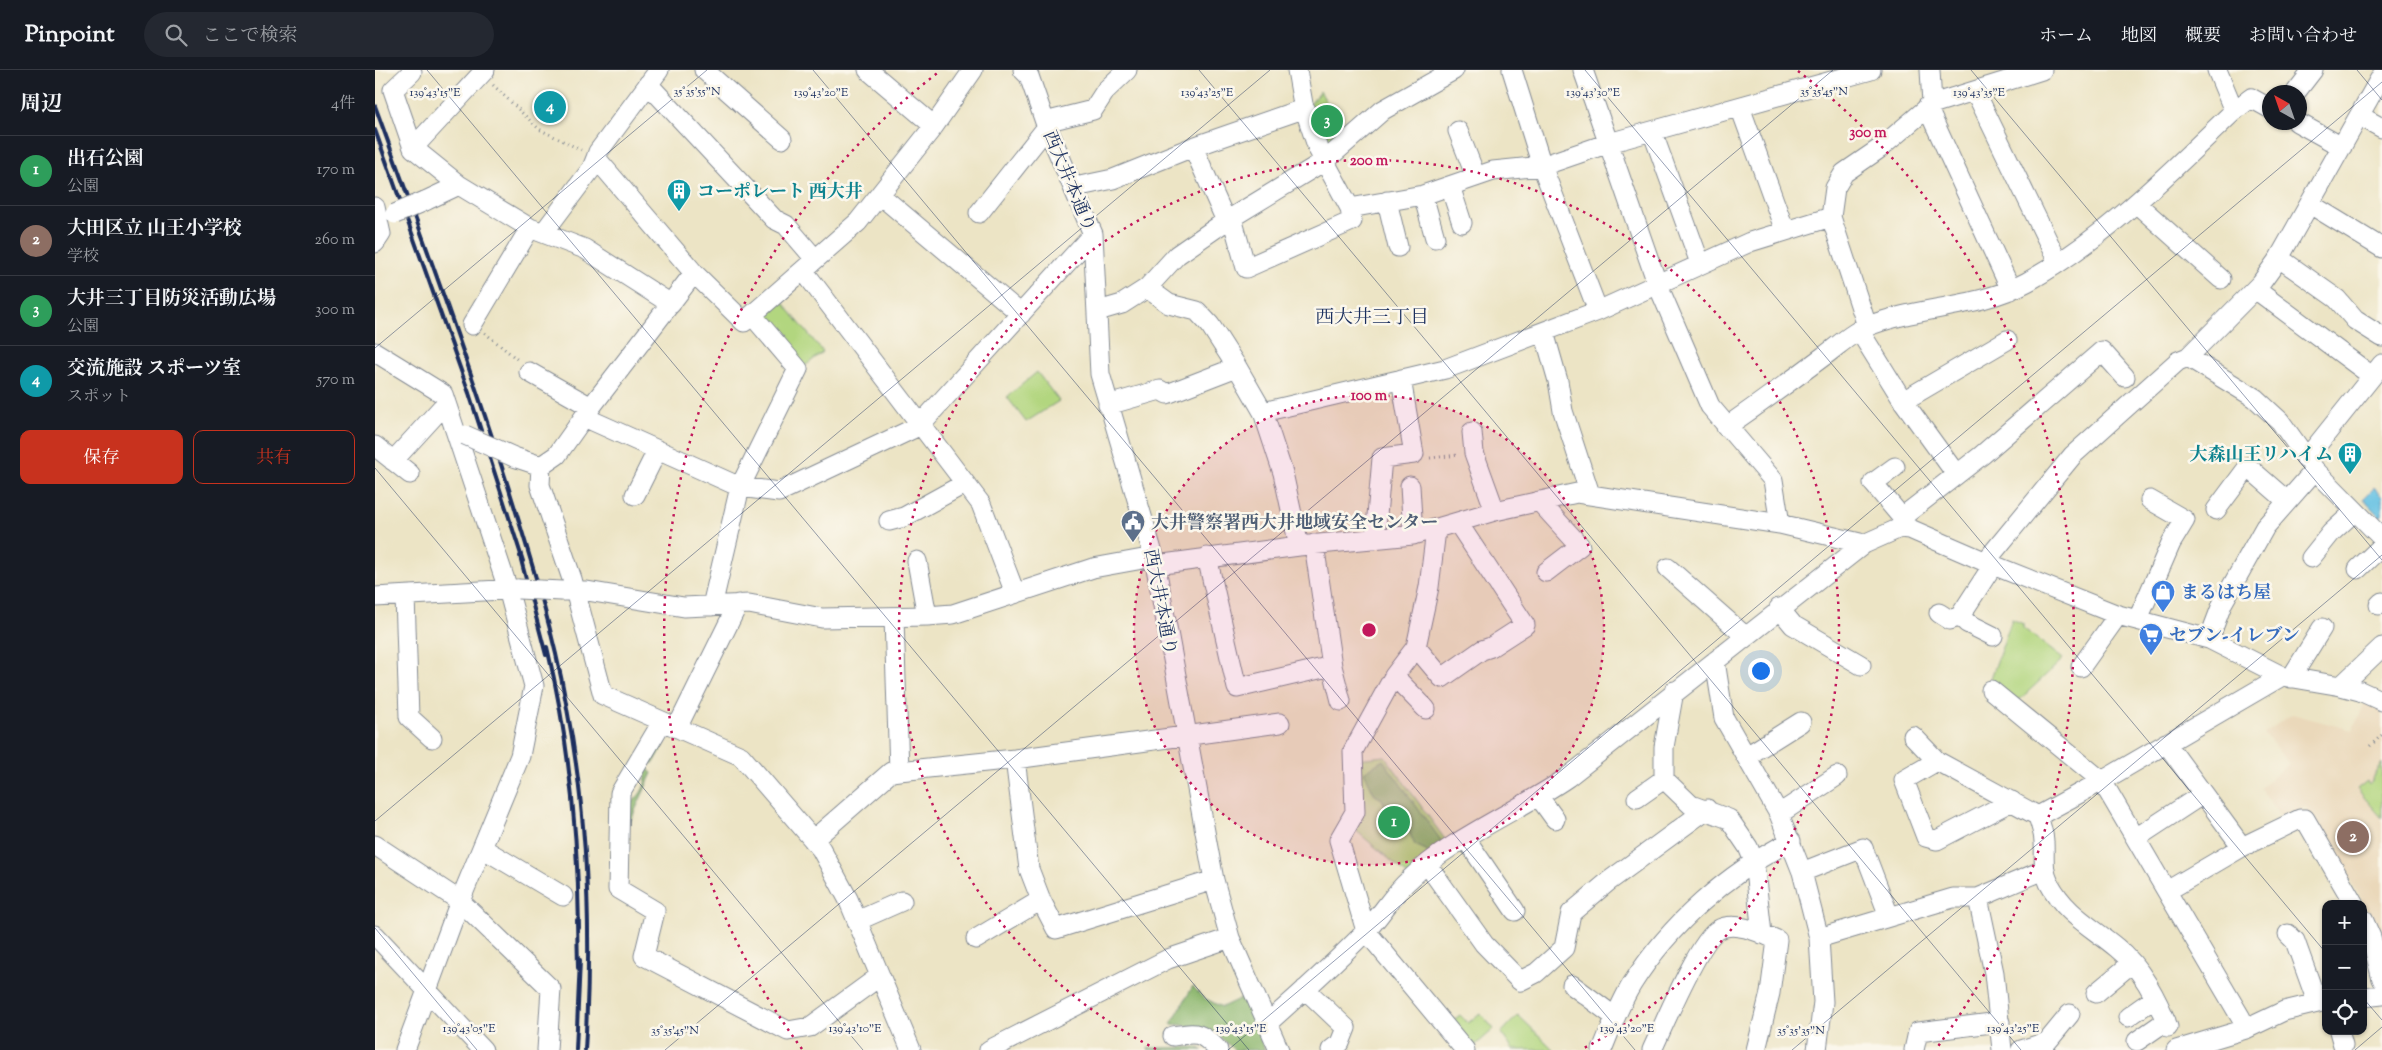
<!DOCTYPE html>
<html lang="ja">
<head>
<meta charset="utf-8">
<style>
  :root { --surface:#171b24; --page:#242831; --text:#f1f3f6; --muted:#9ea1a6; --line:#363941; --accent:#c8321e }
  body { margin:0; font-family:"Sorts Mill Goudy","Noto Serif JP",serif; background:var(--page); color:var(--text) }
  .controls { position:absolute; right:15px; bottom:15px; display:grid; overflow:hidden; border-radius:10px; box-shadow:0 1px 4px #0004 }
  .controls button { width:45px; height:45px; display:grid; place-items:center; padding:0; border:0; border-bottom:1px solid var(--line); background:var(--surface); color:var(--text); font:25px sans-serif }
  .compass { position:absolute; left:1887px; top:15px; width:45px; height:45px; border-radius:50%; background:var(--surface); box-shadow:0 1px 4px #0004; rotate:320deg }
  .you { position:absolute; left:1385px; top:600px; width:18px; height:18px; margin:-12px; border:4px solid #fff; border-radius:50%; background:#1a73e8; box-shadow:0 0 0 8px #1a73e833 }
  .badge { display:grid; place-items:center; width:32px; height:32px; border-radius:50%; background:var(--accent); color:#fff; font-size:16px; font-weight:700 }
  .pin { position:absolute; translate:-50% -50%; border:2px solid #fff; box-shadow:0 1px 5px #0006 }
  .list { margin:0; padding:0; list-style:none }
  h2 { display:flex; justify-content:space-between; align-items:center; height:65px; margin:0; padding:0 20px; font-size:21px }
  h2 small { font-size:16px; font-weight:400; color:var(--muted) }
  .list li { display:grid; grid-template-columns:32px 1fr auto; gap:15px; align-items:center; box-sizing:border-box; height:70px; padding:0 20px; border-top:1px solid var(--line) }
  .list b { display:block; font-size:19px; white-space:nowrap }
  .list p { margin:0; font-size:16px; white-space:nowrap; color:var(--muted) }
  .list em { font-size:16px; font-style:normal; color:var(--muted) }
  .actions { display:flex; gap:10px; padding:15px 20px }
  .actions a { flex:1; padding:11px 0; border:1px solid var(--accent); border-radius:10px; text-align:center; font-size:18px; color:var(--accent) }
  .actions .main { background:var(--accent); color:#fff }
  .icon { flex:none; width:28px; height:28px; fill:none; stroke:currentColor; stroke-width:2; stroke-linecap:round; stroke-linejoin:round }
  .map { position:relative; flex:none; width:2007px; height:980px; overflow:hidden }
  header { display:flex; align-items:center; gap:30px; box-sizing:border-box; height:70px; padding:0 25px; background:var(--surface); border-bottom:1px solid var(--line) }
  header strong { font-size:24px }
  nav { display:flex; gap:28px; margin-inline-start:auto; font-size:18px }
  .search { width:350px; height:45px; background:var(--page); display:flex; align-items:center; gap:12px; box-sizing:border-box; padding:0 18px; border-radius:28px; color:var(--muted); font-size:19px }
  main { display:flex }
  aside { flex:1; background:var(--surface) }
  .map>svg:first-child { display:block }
  .built { fill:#ead8ba }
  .green { fill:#b2d67f; stroke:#66826e }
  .forest { fill:#8db76e; stroke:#547366 }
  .water { fill:#65c1e3; stroke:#4078a0 }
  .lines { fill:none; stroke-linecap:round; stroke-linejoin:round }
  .minor-casing { stroke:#848a92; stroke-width:21 }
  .path { stroke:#848a92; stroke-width:3; stroke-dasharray:1 4; stroke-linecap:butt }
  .minor { stroke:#fff; stroke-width:19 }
  .rail { stroke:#1b2f5e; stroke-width:4 }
  .minor-bridge-casing { stroke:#848a92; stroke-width:21; stroke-linecap:butt }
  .minor-bridge { stroke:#fff; stroke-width:19 }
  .ticks { fill:none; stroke:#1b2f5e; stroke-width:1; stroke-opacity:0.45 }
  .ring { fill:none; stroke:#c2185b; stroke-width:2.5; stroke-dasharray:2.5 5 }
  .labels { text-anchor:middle; stroke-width:5; stroke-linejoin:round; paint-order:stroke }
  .street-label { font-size:18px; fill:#1b2f5e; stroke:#fbf7ec }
  .culture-label { font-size:18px; font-weight:bold; fill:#0d838f; stroke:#fbf7ec; text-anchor:start }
  .service-label { font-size:18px; font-weight:bold; fill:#4e5e75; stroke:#fbf7ec; text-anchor:start }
  .shop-label { font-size:18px; font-weight:bold; fill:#366cbe; stroke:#fbf7ec; text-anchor:start }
  .neighbourhood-label { font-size:19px; fill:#1b2f5e; stroke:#fbf7ec }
  .ticks-label { font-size:12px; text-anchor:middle; fill:#1b2f5e; stroke:#fbf7ec; stroke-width:5; stroke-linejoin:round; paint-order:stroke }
  .centre { fill:#c2185b; stroke:#fbf7ec; stroke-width:2.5 }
  .ring-label { font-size:15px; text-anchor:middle; font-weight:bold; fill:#c2185b; stroke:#fbf7ec; stroke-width:5; stroke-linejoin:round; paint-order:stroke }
</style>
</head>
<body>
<header>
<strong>Pinpoint</strong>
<div class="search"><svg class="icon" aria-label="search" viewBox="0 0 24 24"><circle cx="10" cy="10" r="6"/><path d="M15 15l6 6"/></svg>ここで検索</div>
<nav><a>ホーム</a><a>地図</a><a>概要</a><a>お問い合わせ</a></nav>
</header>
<main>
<aside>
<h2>周辺<small>4件</small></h2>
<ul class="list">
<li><span class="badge" style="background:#2e9e5b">1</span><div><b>出石公園</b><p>公園</p></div><em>170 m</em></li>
<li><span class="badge" style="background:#8d6e63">2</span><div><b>大田区立 山王小学校</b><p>学校</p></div><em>260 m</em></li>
<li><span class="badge" style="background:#2e9e5b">3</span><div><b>大井三丁目防災活動広場</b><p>公園</p></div><em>300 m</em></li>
<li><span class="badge" style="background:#0f9aa8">4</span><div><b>交流施設 スポーツ室</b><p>スポット</p></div><em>570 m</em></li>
</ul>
<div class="actions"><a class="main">保存</a><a>共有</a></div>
</aside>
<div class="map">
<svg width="2007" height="980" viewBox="0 0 2007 980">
  <rect width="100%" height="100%" fill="#fbf7ec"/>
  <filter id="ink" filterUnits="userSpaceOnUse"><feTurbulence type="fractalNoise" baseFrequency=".02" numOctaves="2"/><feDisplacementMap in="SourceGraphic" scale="10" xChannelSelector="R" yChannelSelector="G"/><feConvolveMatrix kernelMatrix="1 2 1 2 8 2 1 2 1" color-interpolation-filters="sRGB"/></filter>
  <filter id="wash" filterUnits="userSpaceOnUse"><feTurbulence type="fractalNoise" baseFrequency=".0096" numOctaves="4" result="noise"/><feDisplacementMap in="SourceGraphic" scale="20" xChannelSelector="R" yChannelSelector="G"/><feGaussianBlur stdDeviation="1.12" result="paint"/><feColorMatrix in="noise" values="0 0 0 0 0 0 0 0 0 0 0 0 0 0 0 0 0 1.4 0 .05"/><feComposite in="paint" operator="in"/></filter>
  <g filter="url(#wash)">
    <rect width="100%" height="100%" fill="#ece4c5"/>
    <path class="built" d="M1990 633 2007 642V884L1990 835 1930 737 1909 751 1885 718 1914 694 1889 663 1917 644 1977 660Z"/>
    <path class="green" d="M945 21 971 66 955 81 934 36Z
      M405 229 448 282 426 299 383 247Z
      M662 302 684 331 651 352 632 327Z
      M1637 549 1648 554V558L1688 589 1640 634 1615 611Z
      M1010 686 1074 775 1034 806 978 758 981 689Z
      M2007 693V748L1982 719 1992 711 1994 714 1996 712Z
      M1105 943 1119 959 1095 980 1072 955 1085 945 1093 953Z
      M1143 945 1179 980H1138L1126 963Z"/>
    <path class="forest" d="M286 670 290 673 279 693H274Z
      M1008 690 1070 776 1056 789 1051 780 1040 775 1030 753 1009 749 1012 740 1007 729 1000 725 989 702Z
      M272 698 277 703 254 754 252 736C264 728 275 714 269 700Z
      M818 916 827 927 847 937 868 927 890 980H859C837 957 827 957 796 954Z
      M821 977 828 980H773V978Z"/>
    <path class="water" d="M1999 418 2007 427V445L2005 447 1988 429Z"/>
  </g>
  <g filter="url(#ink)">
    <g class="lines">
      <defs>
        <path id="minor" d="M110 0 38 78 84 115 155 158 210 179 296 234
          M284 0 223 82 221 88 319 203 369 252 483 152 559 56 598 0
          M329 0 407 69
          M493 0 559 56
          M648 0 654 6 670 52 718 164 725 304 779 487 839 810 855 868 904 980
          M922 0 928 34 943 79 975 138 1048 125 1118 101 1167 96 1234 73 1496 0
          M1137 0 1167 96 1223 241
          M1208 0 1282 213 1335 336 1398 410 1405 454
          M1555 0 1557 34
          M1842 0 1859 41
          M37 2 18 20 38 78
          M273 14 399 149 411 155 440 189
          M1600 21 1683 192
          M1921 22 1938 0
          M1365 37 1410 161
          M1552 37 1636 220
          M1985 46 2007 58
          M670 52 718 40 731 20 752 0
          M1922 52 1967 77
          M1083 61 1101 107
          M1277 61 1325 193
          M818 77 851 151
          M1075 116 1087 153
          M700 117 738 109 818 77 922 41 931 40
          M505 125 646 244
          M1048 125 1060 168
          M50 131 84 115
          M1012 131 1023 177
          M1762 134 1846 209
          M1935 134 2007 178
          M0 137 6 164 0 173
          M604 143 672 57
          M857 148 871 198 977 151 975 138
          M169 162 217 98 221 88
          M1904 188 1962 229 1980 250 2007 267
          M428 200 606 434 640 523
          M319 203 216 337 182 385 166 396 165 415 197 509 228 625 366 686 446 779 473 829 536 980
          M772 218 794 234 822 241 835 255 862 297 888 342 908 403 924 476
          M1880 219 1997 306
          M723 241 747 234 772 218 802 185 851 151 951 90 1008 40 1079 0
          M97 255 155 158
          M1492 256 1456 147 1460 118 1469 103 1504 79 1557 34 1667 0
          M1484 260 1528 331 1581 404
          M1169 262 1183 311 1188 341 1215 424
          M0 282 68 324 133 519 159 616 145 686 85 831 30 980
          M1813 287 1880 328 1905 351 1940 400 2007 468
          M154 302 216 337
          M1528 331 1632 270
          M733 335 785 320 792 324 862 297
          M888 342 1070 299 1223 241 1375 172 1456 147
          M209 347 365 417 404 422 544 356 718 164
          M1351 357C1384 334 1417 310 1449 286 1463 276 1477 262 1493 256 1545 236 1602 239 1652 212 1731 168 1794 103 1859 41L1876 28 1894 38
          M1097 362 1099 383 1120 441
          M0 376 35 404
          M139 387 166 396
          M1931 389 2007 294
          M18 391 71 333
          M1520 397 1498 413 1529 450
          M1035 416 1038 465
          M260 425 282 381
          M1164 431 1205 476 1171 502
          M1841 440 1873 397 1912 431
          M514 451 529 447 589 414
          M1525 458 1531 444 1607 385 1727 281 1750 307
          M1061 460 1054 517 1041 577 1019 606 978 681 980 742 964 770 991 861 1090 980
          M1000 469 1007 388 1039 384 1026 309
          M939 474 957 596 966 631
          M832 487 862 618 957 596
          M1936 488 1956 463 1980 441
          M542 491 552 546
          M1611 491 1698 385 1803 291 1813 287 1886 213 1904 188 2007 5
          M781 495 924 476 1038 465 1120 441 1202 423 1405 454 1489 474 1525 458 1535 459 1618 495 1743 545 1834 569 1907 606 1966 616 1985 621 2007 631
          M1293 498 1370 566
          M1983 499 2007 476
          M188 521H212L309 537 374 534 447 548 552 546 578 544 718 498 779 487
          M30 526 34 647 57 668
          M0 527 143 519
          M2004 535 2007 532
          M337 536 365 417 423 299 377 245
          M1404 538 1418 555 1486 595
          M1564 543 1575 550 1585 546 1618 495
          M1585 546 1592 553 1618 566
          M1763 549 1796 473 1810 450 1775 430
          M1834 569 1848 532 1890 457 1940 400
          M1041 577 1067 608 1107 580 1116 577 1150 555 1083 453
          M1340 591 1349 648 1404 744 1427 802 1444 868 1448 932 1442 980
          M1706 597 1743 545
          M1019 606 1051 639
          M1916 608 1947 558
          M1966 616 2007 577
          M1616 620 1727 711 1866 948
          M1299 621 1289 677V709L1316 735 1354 749 1373 777 1379 791 1387 864
          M287 652 245 723 243 819 280 841 269 886 413 961 435 957 505 906
          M302 658 363 534
          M1538 666 1562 691 1663 746C1665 754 1669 763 1669 772 1670 787 1667 799 1674 813 1690 844 1717 857 1742 878 1765 896 1783 930 1793 957
          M1791 673 1867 777
          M1372 686 1426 652
          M640 689 654 799 666 830 681 859 839 810
          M1562 691 1529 710 1551 767 1562 770 1637 731
          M524 701 640 689 905 653
          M1164 727 1180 749
          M1262 728 1289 709
          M1404 744 1462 706
          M1663 746 1727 711 1907 606
          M1761 768 1828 724
          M1091 769 1140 841
          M438 770 516 702 524 701 519 548
          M0 775 85 831 176 919 172 980
          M107 778 188 826
          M1052 794 1109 874 1145 911 1161 903 1189 878 1196 843 1234 811 1332 739
          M1427 802 1488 778 1514 846
          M1792 821 1867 777 1925 749H1930L1979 834
          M1603 828 1619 903 1627 980
          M1988 849 1996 867 2007 909
          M482 851 527 831
          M1913 864 1920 871 1942 932
          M0 865 108 980
          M1444 868 1578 828H1603L1669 800
          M601 869 666 830
          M1197 915 1240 947
          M930 919 971 958 965 973 956 980
          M1721 923 1757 893
          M1988 927 2007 925
          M1753 947 1780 928
          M893 953C926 923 959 894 990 862 1006 846 1017 825 1034 810 1075 769 1144 741 1193 707L1489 474
          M1964 961 1968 975
          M798 966C823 962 826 962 843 980
          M1762 971 1791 951
          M614 980 793 889 855 868
          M1227 980C1236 958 1244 935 1257 914 1295 854 1353 803 1416 771
          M1277 980C1288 957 1324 870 1343 860 1359 850 1386 863 1402 870L1395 923 1381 980
          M1539 980 1543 962 1625 952
          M1646 980 1672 972 1695 944
          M1801 980 1871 959 1909 941 1951 931"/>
      </defs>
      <use href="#minor" class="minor-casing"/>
      <path class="path" d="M118 15 164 59 206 80
        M110 263 143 290
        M1055 388 1084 385
        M1995 676 2007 665"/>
      <use href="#minor" class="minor"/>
      <path class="rail" d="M0 36C46 162 92 288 133 416 155 487 178 559 191 633 213 747 217 865 210 980
        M0 60 94 323 148 491
        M145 486 171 585
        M172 577C194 669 203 764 204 858
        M202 850 203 898
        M201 980 205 890"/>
      <defs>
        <path id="minor-bridge" d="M20 144 50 131
          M90 365 139 387
          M143 519 187 521"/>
      </defs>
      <use href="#minor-bridge" class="minor-bridge-casing"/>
      <use href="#minor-bridge" class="minor-bridge"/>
    </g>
  </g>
  <path class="ticks" d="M52 0 874 980M438 0 1260 980M824 0 1646 980M1210 0 1951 883M1596 0 2007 490M1982 0 2007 30M0 278 332 0M0 398 488 980M0 751 895 0M0 858 102 980M1988 928 2007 950M290 980 1458 0M853 980 2007 12M1417 980 2007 485M1980 980 2007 957"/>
  <circle cx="994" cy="560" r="235" fill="#c2185b" fill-opacity=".12"/>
  <g class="ring">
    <circle cx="994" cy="560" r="235"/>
    <path d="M781 979A470 470 0 1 1 1207 979"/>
    <path d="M427 979A705 705 0 0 1 565 1M1423 1A705 705 0 0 1 1561 979"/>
  </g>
  <defs>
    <symbol id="building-pin" viewBox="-11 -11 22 30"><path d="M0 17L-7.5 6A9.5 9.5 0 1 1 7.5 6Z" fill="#0f9aa8" stroke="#fbf7ec"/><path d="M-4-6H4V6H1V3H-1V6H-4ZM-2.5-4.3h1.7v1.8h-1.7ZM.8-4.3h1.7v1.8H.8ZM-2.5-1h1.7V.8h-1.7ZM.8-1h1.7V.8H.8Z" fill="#fff"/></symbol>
    <symbol id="civic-pin" viewBox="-11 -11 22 30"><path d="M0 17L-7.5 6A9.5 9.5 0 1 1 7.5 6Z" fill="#5c6f8a" stroke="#fbf7ec"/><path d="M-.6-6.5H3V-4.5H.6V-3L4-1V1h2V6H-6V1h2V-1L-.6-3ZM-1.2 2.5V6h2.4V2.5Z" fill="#fff"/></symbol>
    <symbol id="shop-pin" viewBox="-11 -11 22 30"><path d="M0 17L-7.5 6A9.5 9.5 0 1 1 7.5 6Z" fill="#3f7fe0" stroke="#fbf7ec"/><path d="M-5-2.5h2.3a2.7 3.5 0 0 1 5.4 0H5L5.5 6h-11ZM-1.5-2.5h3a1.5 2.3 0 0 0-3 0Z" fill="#fff"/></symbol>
    <symbol id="supermarket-pin" viewBox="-11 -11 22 30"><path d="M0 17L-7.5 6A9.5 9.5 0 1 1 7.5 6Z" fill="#3f7fe0" stroke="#fbf7ec"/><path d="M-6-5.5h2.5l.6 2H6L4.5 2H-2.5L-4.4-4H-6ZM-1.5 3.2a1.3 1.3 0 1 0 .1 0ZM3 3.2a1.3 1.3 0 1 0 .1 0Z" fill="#fff"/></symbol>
  </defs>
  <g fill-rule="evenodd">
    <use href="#building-pin" x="290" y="107" width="28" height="38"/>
    <use href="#building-pin" x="1961" y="370" width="28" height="38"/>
    <use href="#civic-pin" x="744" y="438" width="28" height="38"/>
    <use href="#shop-pin" x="1774" y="508" width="28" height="38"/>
    <use href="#supermarket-pin" x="1762" y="551" width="28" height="38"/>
  </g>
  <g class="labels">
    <g class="street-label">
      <text transform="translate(695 111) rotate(67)" y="6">西大井本通り</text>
      <text transform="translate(786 532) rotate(79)" y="6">西大井本通り</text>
    </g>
    <g class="culture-label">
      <text x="322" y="127">コーポレート 西大井</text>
      <text x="1958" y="390" text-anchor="end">大森山王リハイム</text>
    </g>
    <g class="service-label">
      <text x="776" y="458">大井警察署西大井地域安全センター</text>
    </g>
    <g class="shop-label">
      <text x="1806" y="528">まるはち屋</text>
      <text x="1794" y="571">セブン-イレブン</text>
    </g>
    <g class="neighbourhood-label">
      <text x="997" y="253">西大井三丁目</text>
    </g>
  </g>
  <g class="ticks-label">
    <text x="322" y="25">35°35'55"N</text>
    <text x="1449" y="25">35°35'45"N</text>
    <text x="446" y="26">139°43'20"E</text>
    <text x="832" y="26">139°43'25"E</text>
    <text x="1218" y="26">139°43'30"E</text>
    <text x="1604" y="26">139°43'35"E</text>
    <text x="60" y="26">139°43'15"E</text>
    <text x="94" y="962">139°43'05"E</text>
    <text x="480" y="962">139°43'10"E</text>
    <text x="866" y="962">139°43'15"E</text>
    <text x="1252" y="962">139°43'20"E</text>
    <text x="1638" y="962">139°43'25"E</text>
    <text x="300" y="964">35°35'45"N</text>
    <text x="1426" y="964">35°35'35"N</text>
  </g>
  <circle cx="994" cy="560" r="8" class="centre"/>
  <g class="ring-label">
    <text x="1493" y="67">300 m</text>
    <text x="994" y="95">200 m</text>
    <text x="994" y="330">100 m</text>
  </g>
</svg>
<div class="controls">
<button>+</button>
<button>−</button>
<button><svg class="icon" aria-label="locate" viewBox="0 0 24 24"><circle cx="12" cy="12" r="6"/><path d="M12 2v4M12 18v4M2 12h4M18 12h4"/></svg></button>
</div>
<svg class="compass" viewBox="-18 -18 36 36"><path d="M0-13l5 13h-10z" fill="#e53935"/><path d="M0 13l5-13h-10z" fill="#9ea1a6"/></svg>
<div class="you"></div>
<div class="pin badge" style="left:1019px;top:752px;background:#2e9e5b">1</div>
<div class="pin badge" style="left:1978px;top:767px;background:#8d6e63">2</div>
<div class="pin badge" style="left:952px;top:51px;background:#2e9e5b">3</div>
<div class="pin badge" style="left:175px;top:37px;background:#0f9aa8">4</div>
</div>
</main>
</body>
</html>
